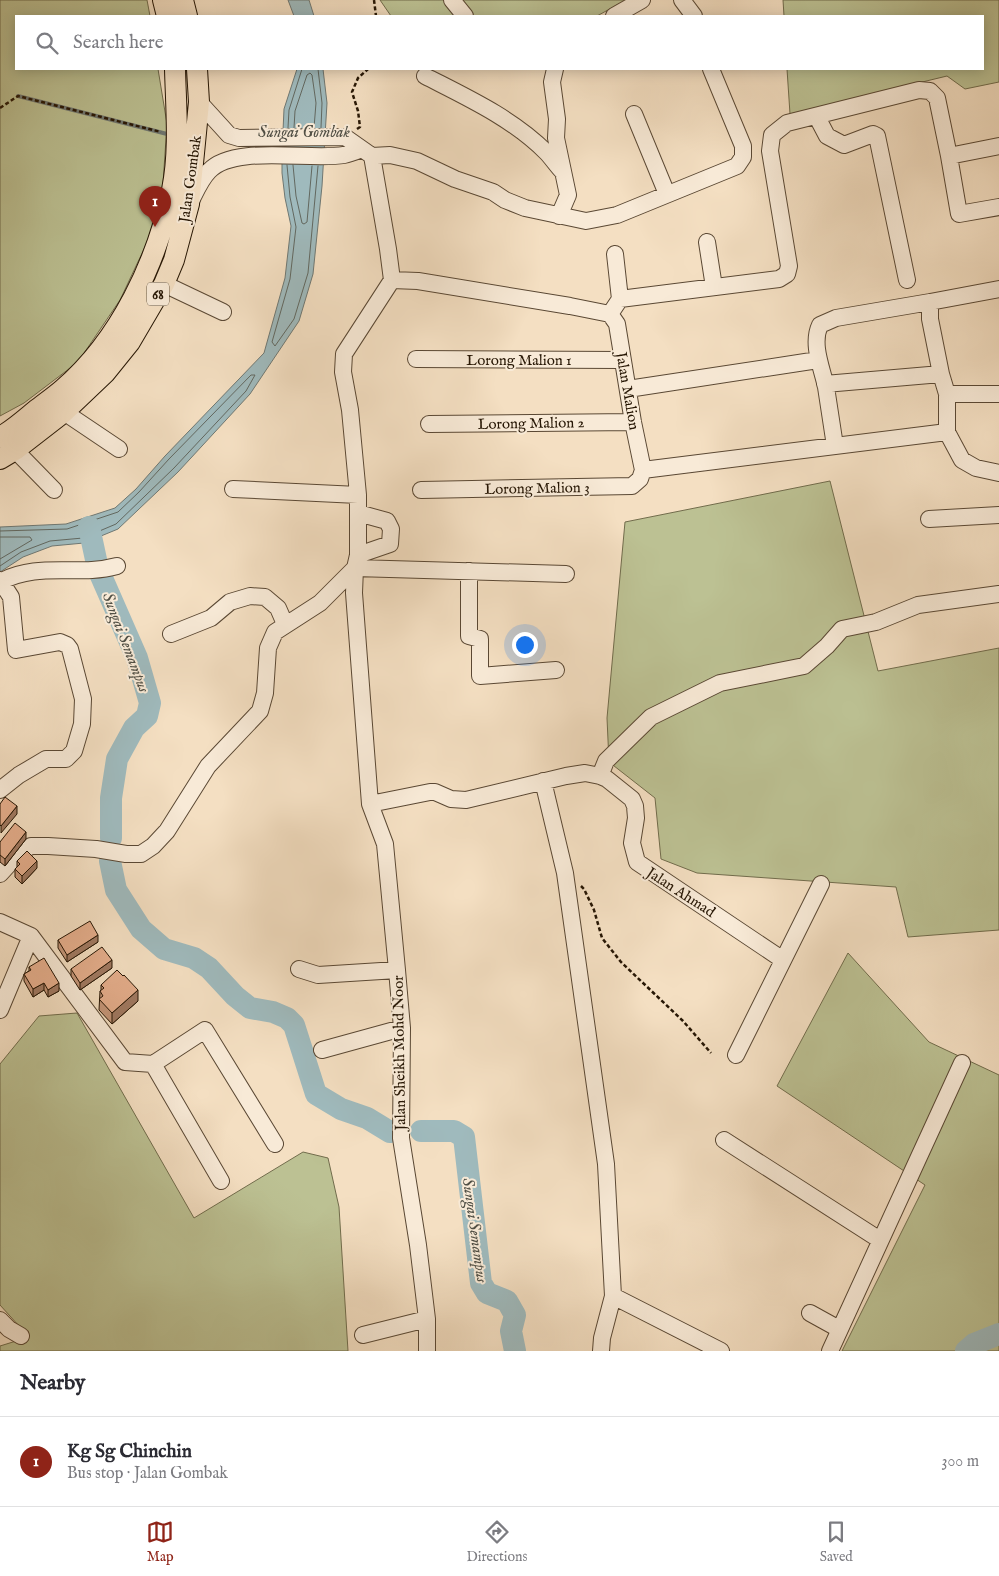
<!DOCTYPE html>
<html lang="en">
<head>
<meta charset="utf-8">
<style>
  :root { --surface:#fff; --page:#f2f2f3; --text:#2b2b33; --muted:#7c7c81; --line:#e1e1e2; --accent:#8f2418 }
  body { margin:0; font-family:"IM FELL English",serif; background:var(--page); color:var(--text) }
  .you { position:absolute; left:524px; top:644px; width:18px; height:18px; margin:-12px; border:4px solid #fff; border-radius:50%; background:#1a73e8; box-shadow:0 0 0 8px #1a73e833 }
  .badge { display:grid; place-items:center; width:32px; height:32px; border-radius:50%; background:var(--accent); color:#fff; font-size:16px; font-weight:700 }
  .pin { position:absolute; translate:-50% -41px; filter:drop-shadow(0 1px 2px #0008) }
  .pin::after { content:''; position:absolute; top:26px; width:18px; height:15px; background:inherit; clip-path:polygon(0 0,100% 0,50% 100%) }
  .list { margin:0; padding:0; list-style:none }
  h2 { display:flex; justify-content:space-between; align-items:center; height:65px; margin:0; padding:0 20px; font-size:21px }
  h2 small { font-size:16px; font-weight:400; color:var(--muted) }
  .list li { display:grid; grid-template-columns:32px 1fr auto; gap:15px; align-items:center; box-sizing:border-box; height:90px; padding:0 20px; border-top:1px solid var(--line) }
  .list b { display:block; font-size:19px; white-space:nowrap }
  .list p { margin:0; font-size:16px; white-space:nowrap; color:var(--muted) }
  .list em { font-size:16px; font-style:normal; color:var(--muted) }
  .icon { flex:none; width:28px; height:28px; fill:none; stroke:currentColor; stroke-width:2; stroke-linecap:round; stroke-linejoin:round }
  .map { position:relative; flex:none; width:999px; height:1351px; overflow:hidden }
  .search { position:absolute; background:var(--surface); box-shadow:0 2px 12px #0003; left:15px; right:15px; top:15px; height:55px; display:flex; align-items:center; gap:12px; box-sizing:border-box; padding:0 18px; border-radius:0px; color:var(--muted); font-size:19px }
  .sheet { height:155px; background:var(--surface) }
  nav { display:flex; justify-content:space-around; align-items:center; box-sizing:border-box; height:70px; border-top:1px solid var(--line); background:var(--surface); font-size:14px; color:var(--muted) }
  nav a { display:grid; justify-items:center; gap:2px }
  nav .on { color:var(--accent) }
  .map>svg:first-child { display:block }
  .green { fill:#bcc193; stroke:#716c4c }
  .water { fill:#9fbabd; stroke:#6f7873 }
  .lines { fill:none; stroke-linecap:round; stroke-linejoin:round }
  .shore { stroke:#626860; stroke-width:1 }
  .stream { stroke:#6f7873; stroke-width:4 }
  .river { stroke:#9fbabd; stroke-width:22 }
  .minor-casing { stroke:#5a4834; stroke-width:18 }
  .major-casing { stroke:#261604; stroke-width:22 }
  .path { stroke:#261604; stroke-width:2.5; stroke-dasharray:4 2.5; stroke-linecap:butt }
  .minor { stroke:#f8ead7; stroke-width:16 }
  .major { stroke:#f4dfc2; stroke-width:20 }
  .wall { fill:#c49578; stroke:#261604 }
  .shaded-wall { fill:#a07961; stroke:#261604 }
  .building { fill:#e4ad8b; stroke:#261604 }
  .labels { text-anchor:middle; stroke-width:4; stroke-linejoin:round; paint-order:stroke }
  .shield { fill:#f8ead7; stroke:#655643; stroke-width:1 }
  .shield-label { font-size:14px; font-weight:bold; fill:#261604 }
  .street-label { font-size:15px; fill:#261604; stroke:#f8ead7 }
  .water-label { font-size:16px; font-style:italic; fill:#504f45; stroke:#f8ead7 }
</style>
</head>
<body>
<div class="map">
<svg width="999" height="1351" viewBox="0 0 999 1351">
  <rect width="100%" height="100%" fill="#f4dfc2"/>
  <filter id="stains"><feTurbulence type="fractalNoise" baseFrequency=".004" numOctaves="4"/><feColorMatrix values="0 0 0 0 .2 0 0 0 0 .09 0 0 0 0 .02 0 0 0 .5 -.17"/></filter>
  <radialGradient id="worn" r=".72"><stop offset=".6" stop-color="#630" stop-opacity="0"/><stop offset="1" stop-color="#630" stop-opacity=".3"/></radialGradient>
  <path class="green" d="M0 0H147L150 16H16V69H158L167 124 161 213 120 300 78 362 24 403 0 416Z
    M380 0H626L597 16H391Z
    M783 0H999V82L965 89 947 76 790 114 787 69H983V16H784Z
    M830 481 878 671 999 648V930L908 937 896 887 697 873 661 859 655 798 609 762 607 718 625 522Z
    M848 953 929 1042 999 1075V1351H842L925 1185 777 1086Z
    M77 1013 194 1218 303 1152 328 1158 339 1207 348 1351H0V1346L29 1337 0 1305V1064L39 1016Z"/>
  <path class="water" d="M288 0H309L314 16H294Z
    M297 69H323L327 103 322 186 313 274 299 321 250 394 178 472 118 529 84 543 52 546 23 557 0 572V527L66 524 115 508 136 489 165 456 264 353 285 278 291 226 285 198 282 173V153L284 109Z"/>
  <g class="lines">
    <path class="shore" d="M318 69 322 103 321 128
      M288 128 289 110 302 69
      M294 128 295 111 307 75 310 73 312 75 316 103 314 128
      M287 165 290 197 296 227 290 279 272 342 275 346 294 319 308 273 318 166
      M293 165 296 196 302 223 304 224 307 222 312 166
      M0 531 67 529 118 512 139 492 169 459 251 375H255L246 391 174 468 116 524 83 538 50 541 21 552 0 566
      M0 537H30L32 540 0 559"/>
    <path class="stream" d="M18 96 171 135"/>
    <path class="river" d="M89 527 98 569 137 658 150 703 147 716 134 728 117 759 111 798V838
      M110 861 116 890 141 929 164 949 194 958 209 968 235 996 250 1008 273 1012 287 1018 294 1025 316 1094 341 1109 367 1118 390 1132
      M421 1131H454L464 1137 481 1283 487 1293 507 1301 515 1315 511 1331 515 1351
      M966 1351 974 1344 999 1334"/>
    <defs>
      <path id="minor" d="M452 0 465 16
        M682 0 694 16
        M614 16 642 0
        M555 69 552 82 557 119 556 138 568 195 559 216
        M425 76C466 97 512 118 546 152 552 158 557 166 563 172
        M199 102 229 135 239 138 345 137 372 156 388 249 392 280 344 354 343 372 350 410 358 495V555L355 568 354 593 370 804 385 844 397 970 402 1028 401 1138 418 1245 427 1319V1351
        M634 114 667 194
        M817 117 827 136 844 145 873 134 877 136 907 280
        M372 156 390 155 417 161 455 179 493 192 505 200 525 208 586 221 617 215 737 166 743 157V146L711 69
        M949 156 999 146
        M191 201C196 191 201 179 209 171 234 144 310 161 344 155 350 154 357 151 362 149
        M707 242 714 287
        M615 254 620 299
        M392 280 418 281 570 306 610 314
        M164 284 223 312
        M999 289 930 302V319L941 374 947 394V432L962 460 976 468 999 473
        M610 314 620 299 779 279 787 274 789 266 770 151 772 135 787 123 919 90 930 91 937 98 949 156 959 214 999 207
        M416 359 622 360
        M825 384 941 374
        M628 389 818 360
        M947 394H999
        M64 412 119 449
        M429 424 633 422
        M835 446C832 426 829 407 826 387 822 368 811 344 820 325L836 318 930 302
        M15 450 54 490
        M643 470 947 432
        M233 489 358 495
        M421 490 632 486 640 479 643 470 633 422 617 324 610 314
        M929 519 999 515
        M358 555 390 544 391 529 387 521 358 513
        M469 571V636L480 639V676L556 670
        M0 580 11 597 16 650 60 642 67 645 70 649 83 699 82 724 74 751 66 759H46L19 775 0 790
        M0 582C39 561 77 577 117 566
        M171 634 211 618 230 602 250 596 265 597 278 608 285 624
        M600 776 606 761 651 717 720 683 804 666 827 646 842 629 876 622 918 605 999 594
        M543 781 565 873 606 1164 613 1296 602 1338 601 1351
        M370 804 430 792H435L451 799 466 800 566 776 585 773 600 776 607 779 632 799 635 806 636 818 632 843 637 862 783 960
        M0 874 20 852 31 846H48L96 849 126 854H141L153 846 167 831 208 766 260 711 265 693 268 648 275 632 320 603 355 568 566 574
        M0 922 31 936 125 1062 153 1064 205 1030 275 1144
        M299 969 318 975 397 970
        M0 1010 31 936
        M322 1050 402 1028
        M736 1055 821 884
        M153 1064 221 1181
        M724 1140 880 1240
        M613 1296 721 1351
        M810 1313 839 1329
        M0 1320 9 1329 21 1336
        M363 1335 427 1319
        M830 1351 962 1063"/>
      <path id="major" d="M163 0 167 16
        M183 0 187 16
        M0 437C13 430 25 419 36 410 45 403 55 396 63 389 120 340 157 262 172 190 180 150 176 109 175 69
        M0 459 15 450 64 412 105 373 130 342 164 284 174 260 189 204 199 102 197 69"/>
    </defs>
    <use href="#minor" class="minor-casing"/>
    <use href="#major" class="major-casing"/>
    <path class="path" d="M374 0 376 16
      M0 108 18 96 161 132
      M357 129 360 127 358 111 352 92 358 78 368 69
      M581 886 584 889 594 910 602 938 621 962 683 1021 711 1053"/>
    <use href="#minor" class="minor"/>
    <use href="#major" class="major"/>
  </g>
  <path class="wall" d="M26 839 5 866 0 862V842Z
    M17 861 37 868 22 884 15 877V869L17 867Z
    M58 940 98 942 67 962 58 948Z
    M29 967 59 991 48 997 44 990 33 997 24 981V974L29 971Z
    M112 968 80 990 71 976V969Z
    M101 985 138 1001 112 1024 99 1010 100 991 101 990Z"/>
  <path class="shaded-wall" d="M17 806V814L1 833V826Z
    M26 832V839L5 866V859Z
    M37 861V868L22 884V876Z
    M98 935V942L67 962V955Z
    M112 960V968L80 990V983Z
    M44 983V990L33 997V989Z
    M59 983V991L48 997V990Z
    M138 990V1001L112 1024V1013Z"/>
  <path class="building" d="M5 797 17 806 1 826 0 825V804Z
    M15 823 26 832 5 859 0 855V842Z
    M27 851 37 861 22 876 15 869 20 864 17 861Z
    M90 921 98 935 67 955 58 940Z
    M102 947 112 960 80 983 71 969Z
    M44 958 59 983 48 990 44 983 33 989 24 974 31 970 29 967Z
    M117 970 123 976 124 975 138 990 112 1013 99 999 103 996 100 991 104 988 101 985Z"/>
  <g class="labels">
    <rect class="shield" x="147" y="282.5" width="22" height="23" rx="4"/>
    <g class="shield-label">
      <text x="158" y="299">68</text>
    </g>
    <g class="street-label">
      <text transform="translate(190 179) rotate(-82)" y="5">Jalan Gombak</text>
      <text x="519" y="365">Lorong Malion 1</text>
      <text transform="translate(628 391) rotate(80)" y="5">Jalan Malion</text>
      <text transform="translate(531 423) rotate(-1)" y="5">Lorong Malion 2</text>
      <text transform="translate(537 488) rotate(-1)" y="5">Lorong Malion 3</text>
      <text transform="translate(681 892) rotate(33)" y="5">Jalan Ahmad</text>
      <text transform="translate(399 1053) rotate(-91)" y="5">Jalan Sheikh Mohd Noor</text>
    </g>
    <g class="water-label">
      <text x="304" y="137">Sungai Gombak</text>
      <text transform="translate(127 642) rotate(69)" y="6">Sungai Semampus</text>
      <text transform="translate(476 1230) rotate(82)" y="6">Sungai Semampus</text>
    </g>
  </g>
  <rect width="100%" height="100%" filter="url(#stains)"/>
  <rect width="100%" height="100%" fill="url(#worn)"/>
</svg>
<div class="you"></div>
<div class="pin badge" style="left:155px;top:227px">1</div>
<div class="search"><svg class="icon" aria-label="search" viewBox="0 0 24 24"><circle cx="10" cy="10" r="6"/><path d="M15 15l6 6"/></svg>Search here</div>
</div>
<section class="sheet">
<h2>Nearby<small></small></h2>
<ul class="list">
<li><span class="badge">1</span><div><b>Kg Sg Chinchin</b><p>Bus stop · Jalan Gombak</p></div><em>300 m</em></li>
</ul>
</section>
<nav>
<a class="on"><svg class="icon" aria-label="map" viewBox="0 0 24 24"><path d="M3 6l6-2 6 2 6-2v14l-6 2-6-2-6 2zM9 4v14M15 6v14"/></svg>Map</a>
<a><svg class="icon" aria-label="directions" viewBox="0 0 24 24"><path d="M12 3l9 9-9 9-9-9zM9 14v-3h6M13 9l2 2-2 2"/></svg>Directions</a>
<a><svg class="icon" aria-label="saved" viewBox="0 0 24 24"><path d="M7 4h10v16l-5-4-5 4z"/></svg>Saved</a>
</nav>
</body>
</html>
